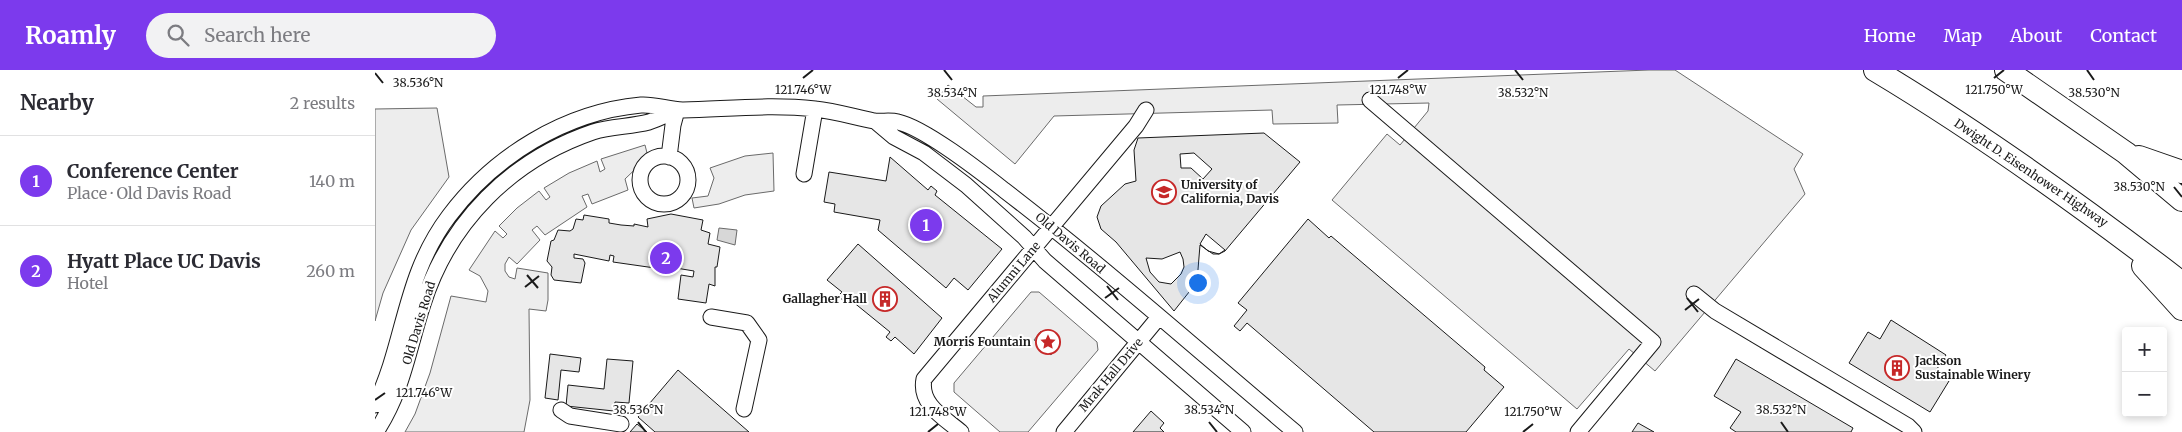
<!DOCTYPE html>
<html lang="en">
<head>
<meta charset="utf-8">
<style>
  :root { --surface:#fff; --page:#f2f2f3; --text:#2b2b33; --muted:#7c7c81; --line:#e1e1e2; --accent:#7c3aed }
  body { margin:0; font-family:Merriweather,serif; background:var(--page); color:var(--text) }
  .controls { position:absolute; right:15px; bottom:15px; display:grid; overflow:hidden; border-radius:5px; box-shadow:0 2px 8px #0003 }
  .controls button { width:45px; height:45px; display:grid; place-items:center; padding:0; border:0; border-bottom:1px solid var(--line); background:var(--surface); color:var(--text); font:25px sans-serif }
  .you { position:absolute; left:822px; top:212px; width:18px; height:18px; margin:-12px; border:4px solid #fff; border-radius:50%; background:#1a73e8; box-shadow:0 0 0 8px #1a73e833 }
  .badge { display:grid; place-items:center; width:32px; height:32px; border-radius:50%; background:var(--accent); color:#fff; font-size:16px; font-weight:700 }
  .pin { position:absolute; translate:-50% -50%; border:2px solid #fff; box-shadow:0 1px 5px #0006 }
  .list { margin:0; padding:0; list-style:none }
  h2 { display:flex; justify-content:space-between; align-items:center; height:65px; margin:0; padding:0 20px; font-size:21px }
  h2 small { font-size:16px; font-weight:400; color:var(--muted) }
  .list li { display:grid; grid-template-columns:32px 1fr auto; gap:15px; align-items:center; box-sizing:border-box; height:90px; padding:0 20px; border-top:1px solid var(--line) }
  .list b { display:block; font-size:19px; white-space:nowrap }
  .list p { margin:0; font-size:16px; white-space:nowrap; color:var(--muted) }
  .list em { font-size:16px; font-style:normal; color:var(--muted) }
  .icon { flex:none; width:28px; height:28px; fill:none; stroke:currentColor; stroke-width:2; stroke-linecap:round; stroke-linejoin:round }
  .map { position:relative; flex:none; width:1807px; height:362px; overflow:hidden }
  header { display:flex; align-items:center; gap:30px; box-sizing:border-box; height:70px; padding:0 25px; background:var(--accent); color:#fff }
  header strong { font-size:24px }
  nav { display:flex; gap:28px; margin-inline-start:auto; font-size:18px }
  .search { width:350px; height:45px; background:var(--page); display:flex; align-items:center; gap:12px; box-sizing:border-box; padding:0 18px; border-radius:28px; color:var(--muted); font-size:19px }
  main { display:flex }
  aside { flex:1; background:var(--surface) }
  .map>svg:first-child { display:block }
  .built { fill:#ededed; stroke:#6a6a6a }
  .water { fill:#d7d7d7; stroke:#6a6a6a }
  .building { fill:#e6e6e6; stroke:#1a1a1a; fill-rule:evenodd }
  .lines { fill:none; stroke-linecap:round; stroke-linejoin:round }
  .minor-casing { stroke:#1a1a1a; stroke-width:17 }
  .highway-casing { stroke:#1a1a1a; stroke-width:24 }
  .minor { stroke:#fff; stroke-width:15 }
  .highway { stroke:#fff; stroke-width:22 }
  .ticks { fill:none; stroke:#1a1a1a; stroke-width:2 }
  .labels { text-anchor:middle; stroke-width:4; stroke-linejoin:round; paint-order:stroke }
  .street-label { font-size:12px; fill:#1a1a1a; stroke:#fff }
  .poi-label { font-size:12px; font-weight:bold; fill:#1a1a1a; stroke:#fff; text-anchor:start }
  .ticks-label { font-size:12px; text-anchor:middle; fill:#1a1a1a; stroke:#fff; stroke-width:4; stroke-linejoin:round; paint-order:stroke }
</style>
</head>
<body>
<header>
<strong>Roamly</strong>
<div class="search"><svg class="icon" aria-label="search" viewBox="0 0 24 24"><circle cx="10" cy="10" r="6"/><path d="M15 15l6 6"/></svg>Search here</div>
<nav><a>Home</a><a>Map</a><a>About</a><a>Contact</a></nav>
</header>
<main>
<aside>
<h2>Nearby<small>2 results</small></h2>
<ul class="list">
<li><span class="badge">1</span><div><b>Conference Center</b><p>Place · Old Davis Road</p></div><em>140 m</em></li>
<li><span class="badge">2</span><div><b>Hyatt Place UC Davis</b><p>Hotel</p></div><em>260 m</em></li>
</ul>
</aside>
<div class="map">
<svg width="1807" height="362" viewBox="0 0 1807 362">
  <rect width="100%" height="100%" fill="#fff"/>
  <path class="built" d="M1274 0H1300L1428 84 1419 99 1430 124 1280 301 1254 279 1202 339 957 130 1012 64 1025 75 1053 41 1054 33 962 35 963 53 898 54 897 40 679 46 640 94 562 29 573 15 601 37H608V26Z
    M62 38 74 107 36 160 8 223 0 251V39Z
    M270 75 273 87 250 109 253 120 217 134 213 124 207 126 212 137 170 165 162 156 157 160 165 170 142 194 134 187 130 194V201L134 207 140 209 142 198 173 203V230L171 241 154 239 155 330 149 362H30L40 344 55 303 76 226 111 232 113 221 105 206 94 200 120 161 128 168 132 164 124 156 142 138 164 121 171 130 175 127 169 118 194 103 222 91 225 102 230 99 226 89Z
    M398 83 399 121 370 125 344 134 319 138 317 128 333 126 339 108 335 98 370 86Z
    M656 222H664L722 272 723 280 653 362H625L579 322V313Z"/>
  <path class="water" d="M344 158 362 160 360 175 342 170Z
    M666 261 683 276 676 285 659 270Z"/>
  <path class="building" d="M889 63 925 92 850 181 844 184H838L825 175 822 212 799 241 741 172 726 159 722 147 726 136 750 114 761 111 759 80 763 68ZM819 83 837 99 828 109 816 98H806L805 84ZM831 164 850 180 844 184 833 181 825 174ZM805 182 808 189 809 197 806 204 796 214 784 212 775 202 771 188 787 189Z
    M515 87 553 120 556 116 562 121 560 125 627 179 593 220 579 208 571 218 503 160 505 150 459 142 460 134 449 132 454 102 511 111Z
    M296 144 328 150 326 160 335 163 333 174 345 177 342 197H340V216L334 214 331 233 303 229 306 205 318 207 319 201 301 198V201L238 192 239 186 235 185 234 191 199 184V188L208 189 210 193 206 213 179 210 176 205 177 197 172 191 176 171 179 170 183 160 195 161 198 159 201 149 208 150 209 145 234 149V153L246 155 259 156V154L273 157 272 149Z
    M933 149 954 168 956 166 1110 297 1109 300 1129 317 1091 362H999L872 253 865 261 859 256 872 240 863 233Z
    M483 174 567 248 539 284 520 267 516 271 511 267 515 262 472 227 469 231 463 226 467 222 452 210Z
    M1516 250 1571 285 1560 302 1574 311 1555 342 1474 293 1493 262 1505 269Z
    M175 284 206 288 204 302 186 300 183 330 170 328Z
    M232 289 258 291 254 333 240 332 239 341 191 336 193 315 229 319Z
    M1361 289 1478 358 1476 362H1361L1355 358 1366 342 1339 326Z
    M303 300 374 362H280L263 347Z
    M776 341 789 353 785 358 789 362H758Z
    M1263 353 1279 362H1257Z
    M262 354 272 362H255Z"/>
  <g class="lines">
    <defs>
      <path id="minor" d="M995 30 1278 272 1203 362
        M500 51 519 67 549 83 591 115 649 167 670 191 868 362
        M265 110a24 24 0 1 1 48 0a24 24 0 1 1-48 0Z
        M294 87 298 55 302 40
        M429 104 440 39
        M1319 224 1340 241 1533 356 1539 362
        M336 247 372 253 384 270 369 339
        M0 335C31 271 28 207 74 146 119 86 190 42 266 35 280 34 294 40 308 40 352 39 396 34 440 39 460 41 479 47 499 51 507 52 515 50 523 52 550 58 606 102 629 120 729 197 824 281 920 362
        M186 340 195 346 246 354
        M1 362C28 321 33 280 48 234 74 152 136 90 218 62 236 56 255 57 274 52 283 49 293 44 302 40
        M586 362C568 347 544 334 549 309L761 56 771 40
        M689 362 784 247"/>
      <path id="highway" d="M1500 0C1607 64 1708 137 1807 213
        M1631 0 1751 83 1807 130
        M1764 87 1807 102
        M1768 196 1807 239"/>
    </defs>
    <use href="#minor" class="minor-casing"/>
    <use href="#highway" class="highway-casing"/>
    <use href="#minor" class="minor"/>
    <use href="#highway" class="highway"/>
  </g>
  <path class="ticks" d="M569 0 577 10M1140 0 1148 10M1712 0 1719 10M0 3 8 13M428 8 438 0M1023 8 1033 0M1619 8 1629 0M1799 117 1807 127M152 205 163 218M732 216 743 230M150 217 164 206M730 228 744 218M1312 228 1323 242M1310 240 1324 229M0 330 10 323M263 352 271 362M834 352 842 362M1406 352 1413 362M553 362 563 354M1148 362 1158 354"/>
  <defs>
    <symbol id="university-ring" viewBox="-11 -11 22 22"><circle r="9.5" fill="#fff" stroke="#c62828" stroke-width="1.5"/><path d="M0-5L7-2L0 1L-7-2ZM-4 1L0 2.5L4 1V4Q0 6-4 4Z" fill="#c62828"/></symbol>
    <symbol id="building-ring" viewBox="-11 -11 22 22"><circle r="9.5" fill="#fff" stroke="#c62828" stroke-width="1.5"/><path d="M-4-6H4V6H1V3H-1V6H-4ZM-2.5-4.3h1.7v1.8h-1.7ZM.8-4.3h1.7v1.8H.8ZM-2.5-1h1.7V.8h-1.7ZM.8-1h1.7V.8H.8Z" fill="#c62828"/></symbol>
    <symbol id="sight-ring" viewBox="-11 -11 22 22"><circle r="9.5" fill="#fff" stroke="#c62828" stroke-width="1.5"/><path d="M0-6L1.8-2.2L6-1.7L2.9 1.2L3.7 5.4L0 3.3L-3.7 5.4L-2.9 1.2L-6-1.7L-1.8-2.2Z" fill="#c62828"/></symbol>
  </defs>
  <g fill-rule="evenodd">
    <use href="#university-ring" x="775" y="108" width="28" height="28"/>
    <use href="#building-ring" x="496" y="215" width="28" height="28"/>
    <use href="#sight-ring" x="659" y="258" width="28" height="28"/>
    <use href="#building-ring" x="1508" y="284" width="28" height="28"/>
  </g>
  <g class="labels">
    <g class="street-label">
      <text transform="translate(1656 103) rotate(34)" y="4">Dwight D. Eisenhower Highway</text>
      <text transform="translate(695 173) rotate(40)" y="4">Old Davis Road</text>
      <text transform="translate(639 202) rotate(-50)" y="4">Alumni Lane</text>
      <text transform="translate(44 253) rotate(-73)" y="4">Old Davis Road</text>
      <text transform="translate(736 305) rotate(-50)" y="4">Mrak Hall Drive</text>
    </g>
    <g class="poi-label">
      <text x="806" y="119">University of<tspan x="806" dy="14">California, Davis</tspan></text>
      <text x="492" y="233" text-anchor="end">Gallagher Hall</text>
      <text x="656" y="276" text-anchor="end">Morris Fountain</text>
      <text x="1540" y="295">Jackson<tspan x="1540" dy="14">Sustainable Winery</tspan></text>
    </g>
  </g>
  <g class="ticks-label">
    <text x="43" y="17">38.536°N</text>
    <text x="428" y="24">121.746°W</text>
    <text x="1023" y="24">121.748°W</text>
    <text x="1619" y="24">121.750°W</text>
    <text x="577" y="27">38.534°N</text>
    <text x="1148" y="27">38.532°N</text>
    <text x="1719" y="27">38.530°N</text>
    <text x="1764" y="121">38.530°N</text>
    <text x="49" y="327">121.746°W</text>
    <text x="263" y="344">38.536°N</text>
    <text x="834" y="344">38.534°N</text>
    <text x="1406" y="344">38.532°N</text>
    <text x="563" y="346">121.748°W</text>
    <text x="1158" y="346">121.750°W</text>
  </g>
</svg>
<div class="controls">
<button>+</button>
<button>−</button>
</div>
<div class="you"></div>
<div class="pin badge" style="left:551px;top:155px">1</div>
<div class="pin badge" style="left:291px;top:188px">2</div>
</div>
</main>
</body>
</html>
